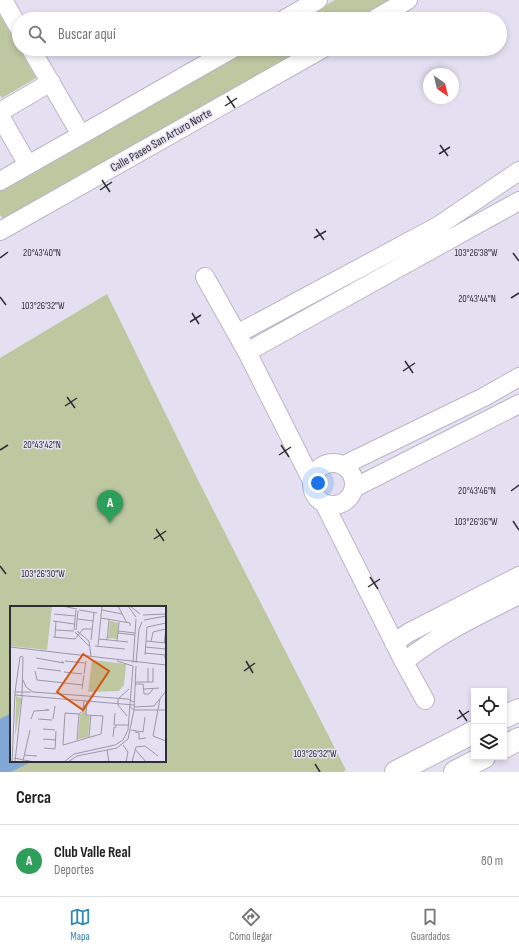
<!DOCTYPE html>
<html lang="es">
<head>
<meta charset="utf-8">
<style>
  :root { --surface:#fff; --page:#f6f6f6; --text:#222; --muted:#767676; --line:#e0e0e0; --accent:#3387b7 }
  body { margin:0; font-family:"Sofia Sans Condensed",sans-serif; background:var(--page); color:var(--text) }
  .controls { position:absolute; right:12px; bottom:12px; display:grid; overflow:hidden; border-radius:0px; box-shadow:0 2px 6px #0003 }
  .controls button { width:36px; height:36px; display:grid; place-items:center; padding:0; border:0; border-bottom:1px solid var(--line); background:var(--surface); color:var(--text); font:20px sans-serif }
  .compass { position:absolute; left:423px; top:68px; width:36px; height:36px; border-radius:50%; background:var(--surface); box-shadow:0 2px 6px #0003; rotate:146deg }
  .you { position:absolute; left:318px; top:483px; width:14px; height:14px; margin:-10px; border:3px solid #fff; border-radius:50%; background:#1a73e8; box-shadow:0 0 0 6px #1a73e833 }
  .badge { display:grid; place-items:center; width:26px; height:26px; border-radius:50%; background:var(--accent); color:#fff; font-size:13px; font-weight:700 }
  .pin { position:absolute; translate:-50% -33px; filter:drop-shadow(0 1px 2px #0008) }
  .pin::after { content:''; position:absolute; top:21px; width:14px; height:12px; background:inherit; clip-path:polygon(0 0,100% 0,50% 100%) }
  .list { margin:0; padding:0; list-style:none }
  h2 { display:flex; justify-content:space-between; align-items:center; height:52px; margin:0; padding:0 16px; font-size:17px }
  h2 small { font-size:13px; font-weight:400; color:var(--muted) }
  .list li { display:grid; grid-template-columns:26px 1fr auto; gap:12px; align-items:center; box-sizing:border-box; height:72px; padding:0 16px; border-top:1px solid var(--line) }
  .list b { display:block; font-size:15px; white-space:nowrap }
  .list p { margin:0; font-size:13px; white-space:nowrap; color:var(--muted) }
  .list em { font-size:13px; font-style:normal; color:var(--muted) }
  .icon { flex:none; width:22px; height:22px; fill:none; stroke:currentColor; stroke-width:2; stroke-linecap:round; stroke-linejoin:round }
  .map { position:relative; flex:none; width:519px; height:772px; overflow:hidden }
  .search { position:absolute; background:var(--surface); box-shadow:0 2px 6px #0003; left:12px; right:12px; top:12px; height:44px; display:flex; align-items:center; gap:10px; box-sizing:border-box; padding:0 14px; border-radius:22px; color:var(--muted); font-size:15px }
  .sheet { height:124px; background:var(--surface) }
  nav { display:flex; justify-content:space-around; align-items:center; box-sizing:border-box; height:56px; border-top:1px solid var(--line); background:var(--surface); font-size:11px; color:var(--muted) }
  nav a { display:grid; justify-items:center; gap:2px }
  nav .on { color:var(--accent) }
  .map>svg:first-child { display:block }
  .green { fill:#bdc7a0; fill-rule:evenodd }
  .water { fill:#81a7d4 }
  .lines { fill:none; stroke-linecap:round; stroke-linejoin:round }
  .minor-casing { stroke:#bab5c7; stroke-width:20 }
  .secondary-casing { stroke:#bab5c7; stroke-width:24 }
  .minor { stroke:#fff; stroke-width:18 }
  .secondary { stroke:#fff; stroke-width:22 }
  .ticks { fill:none; stroke:#2f2d35; stroke-width:1.5 }
  .labels { text-anchor:middle; stroke-width:3; stroke-linejoin:round; paint-order:stroke }
  .street-label { font-size:12px; fill:#2f2d35; stroke:#e4e0f2 }
  .inset-road { fill:none; stroke:#9c98a6; stroke-width:1 }
  .view { fill:#d65510; fill-opacity:0.15; stroke:#d65510; stroke-width:2 }
  .inset-edge { fill:none; stroke:#2f2d35; stroke-width:2 }
  .ticks-label { font-size:10px; text-anchor:middle; fill:#2f2d35; stroke:#e4e0f2; stroke-width:3; stroke-linejoin:round; paint-order:stroke }
</style>
</head>
<body>
<div class="map">
<svg width="519" height="772" viewBox="0 0 519 772">
  <rect width="100%" height="100%" fill="#e4e0f2"/>
  <path class="green" d="M335 0H400L367 19H302Z
    M0 15 36 78 2 98 0 95Z
    M249 49H315L8 224 0 215V190Z
    M107 294 198 480 346 770 343 772H0V358ZM11 607H165V761H11Z"/>
  <path class="water" d="M11 713V761H33L11 772H0V719Z"/>
  <g class="lines">
    <defs>
      <path id="minor" d="M3 0 19 28
        M285 19 318 0
        M375 19 408 0
        M31 49 81 135
        M0 112 51 82
        M0 116 28 165
        M0 181 232 49
        M0 231 322 49
        M205 277 247 352 312 481
        M237 334 438 226 519 171
        M247 352 519 201
        M312 484a21 21 0 1 1 42 0a21 21 0 1 1-42 0Z
        M344 465 484 397 519 377
        M354 488 519 404
        M324 503 404 662 425 700
        M394 643 408 633 519 576
        M404 662C438 634 479 615 519 595"/>
      <path id="secondary" d="M504 717 519 710
        M504 747 519 739
        M396 772 474 732
        M455 772 484 757"/>
    </defs>
    <use href="#minor" class="minor-casing"/>
    <use href="#secondary" class="secondary-casing"/>
    <use href="#minor" class="minor"/>
    <use href="#secondary" class="secondary"/>
  </g>
  <path class="ticks" d="M227 96 235 108M225 106 237 98M440 145 448 156M439 154 450 147M102 180 110 192M100 190 112 182M316 229 324 240M314 238 326 231M513 253 519 261M0 258 8 252M0 297 6 305M511 298 519 293M192 313 199 324M190 322 201 315M405 361 413 373M403 371 415 363M67 397 75 408M65 406 77 398M281 445 289 457M0 450 8 445M279 455 291 447M511 491 519 485M513 521 519 530M156 529 164 541M154 539 166 531M0 566 6 574M370 577 378 589M368 587 380 579M246 661 253 673M244 671 255 663M459 710 467 721M457 719 469 711M315 764 320 772"/>
  <g class="labels">
    <g class="street-label">
      <text transform="translate(161 140) rotate(-30)" y="4">Calle Paseo San Arturo Norte</text>
    </g>
  </g>
  <g transform="translate(10 606)">
    <rect width="156" height="156" fill="#e4e0f2"/>
    <path d="M0 0H42L37 44 0 40ZM100 15 108 17 107 33 98 32ZM82 54 116 58 114 79 109 85 78 86ZM6 90 11 92V96L5 131ZM74 99H76V109L80 110 78 131 68 133 70 109 74 105Z" fill="#bdc7a0"/>
    <path class="inset-road" d="M52 0 67 3M108 0 117 17M118 0 126 11M120 0 130 8M133 0H150M69 4 87 7M92 4 112 8M44 8 65 10M133 9 156 8M91 12 120 17V20M68 13 83 15M134 14 156 10M43 15 64 18M45 24 64 25M64 24 66 4M66 24 68 5M67 25 79 35 81 50M108 25 125 27M65 26 79 40M108 27 125 29M43 31 65 33 73 23H82M45 31 46 15M89 33 118 36M81 34 84 7M97 34 99 14M107 35 109 16M136 35 156 37M141 36 143 26 156 23M154 37 156 24M85 40 115 43M88 40 92 0M0 41 156 59M135 41 156 43M135 47 155 49M135 49 137 21 156 17M26 52 54 57 52 55M155 52 156 40M55 55 75 57M107 55 123 60M123 57 126 13M126 57 129 23 132 16M27 62 51 65M25 65 27 74 73 79M54 66 72 68M74 68 76 55M13 74 16 81 23 86 118 93 124 96M125 76H143V62M138 76V62M125 78H133L134 88H139L143 83M72 83 74 69M134 83 149 82M5 86H21M5 89 124 99M150 93 143 130 156 135M119 100 124 104H156M124 101 144 100 156 85M105 107 104 119H118M69 108 55 107 53 139 91 128 93 110 76 109 77 95M69 108 73 105 74 94M117 110 108 99V93L119 83M21 113 24 105 39 104H35M28 113 42 114M43 113 45 100M33 123 45 124M121 124 133 126 135 111M125 126 129 127V133L136 132M79 131 81 109M103 131 104 121H107M33 133 46 134M67 134 69 108M113 139 118 146 116 156M34 142 45 143 46 125M125 143 136 156M97 144 99 156M14 149 27 150M4 152 24 156M13 155 20 124M2 156 5 86 10 51 13 50M5 156 12 91 13 51M54 156 64 148 105 139 113 134 118 124 123 60M58 156 67 150 107 142 118 133 124 104 126 60M122 156 126 141 135 140 148 150"/>
    <path class="view" d="M73 48 99 65 73 104 47 86Z"/>
    <rect width="156" height="156" class="inset-edge"/>
  </g>
  <g class="ticks-label">
    <text x="42" y="256">20°43'40"N</text>
    <text x="476" y="256">103°26'38"W</text>
    <text x="477" y="302">20°43'44"N</text>
    <text x="43" y="309">103°26'32"W</text>
    <text x="42" y="448">20°43'42"N</text>
    <text x="477" y="494">20°43'46"N</text>
    <text x="476" y="525">103°26'36"W</text>
    <text x="43" y="577">103°26'30"W</text>
    <text x="315" y="757">103°26'32"W</text>
  </g>
</svg>
<div class="controls">
<button><svg class="icon" aria-label="locate" viewBox="0 0 24 24"><circle cx="12" cy="12" r="6"/><path d="M12 2v4M12 18v4M2 12h4M18 12h4"/></svg></button>
<button><svg class="icon" aria-label="layers" viewBox="0 0 24 24"><path d="M12 4l9 5-9 5-9-5zM3 14l9 5 9-5"/></svg></button>
</div>
<svg class="compass" viewBox="-18 -18 36 36"><path d="M0-13l5 13h-10z" fill="#e53935"/><path d="M0 13l5-13h-10z" fill="#767676"/></svg>
<div class="you"></div>
<div class="pin badge" style="left:110px;top:523px;background:#2e9e5b">A</div>
<div class="search"><svg class="icon" aria-label="search" viewBox="0 0 24 24"><circle cx="10" cy="10" r="6"/><path d="M15 15l6 6"/></svg>Buscar aquí</div>
</div>
<section class="sheet">
<h2>Cerca<small></small></h2>
<ul class="list">
<li><span class="badge" style="background:#2e9e5b">A</span><div><b>Club Valle Real</b><p>Deportes</p></div><em>80 m</em></li>
</ul>
</section>
<nav>
<a class="on"><svg class="icon" aria-label="map" viewBox="0 0 24 24"><path d="M3 6l6-2 6 2 6-2v14l-6 2-6-2-6 2zM9 4v14M15 6v14"/></svg>Mapa</a>
<a><svg class="icon" aria-label="directions" viewBox="0 0 24 24"><path d="M12 3l9 9-9 9-9-9zM9 14v-3h6M13 9l2 2-2 2"/></svg>Cómo llegar</a>
<a><svg class="icon" aria-label="saved" viewBox="0 0 24 24"><path d="M7 4h10v16l-5-4-5 4z"/></svg>Guardados</a>
</nav>
</body>
</html>
